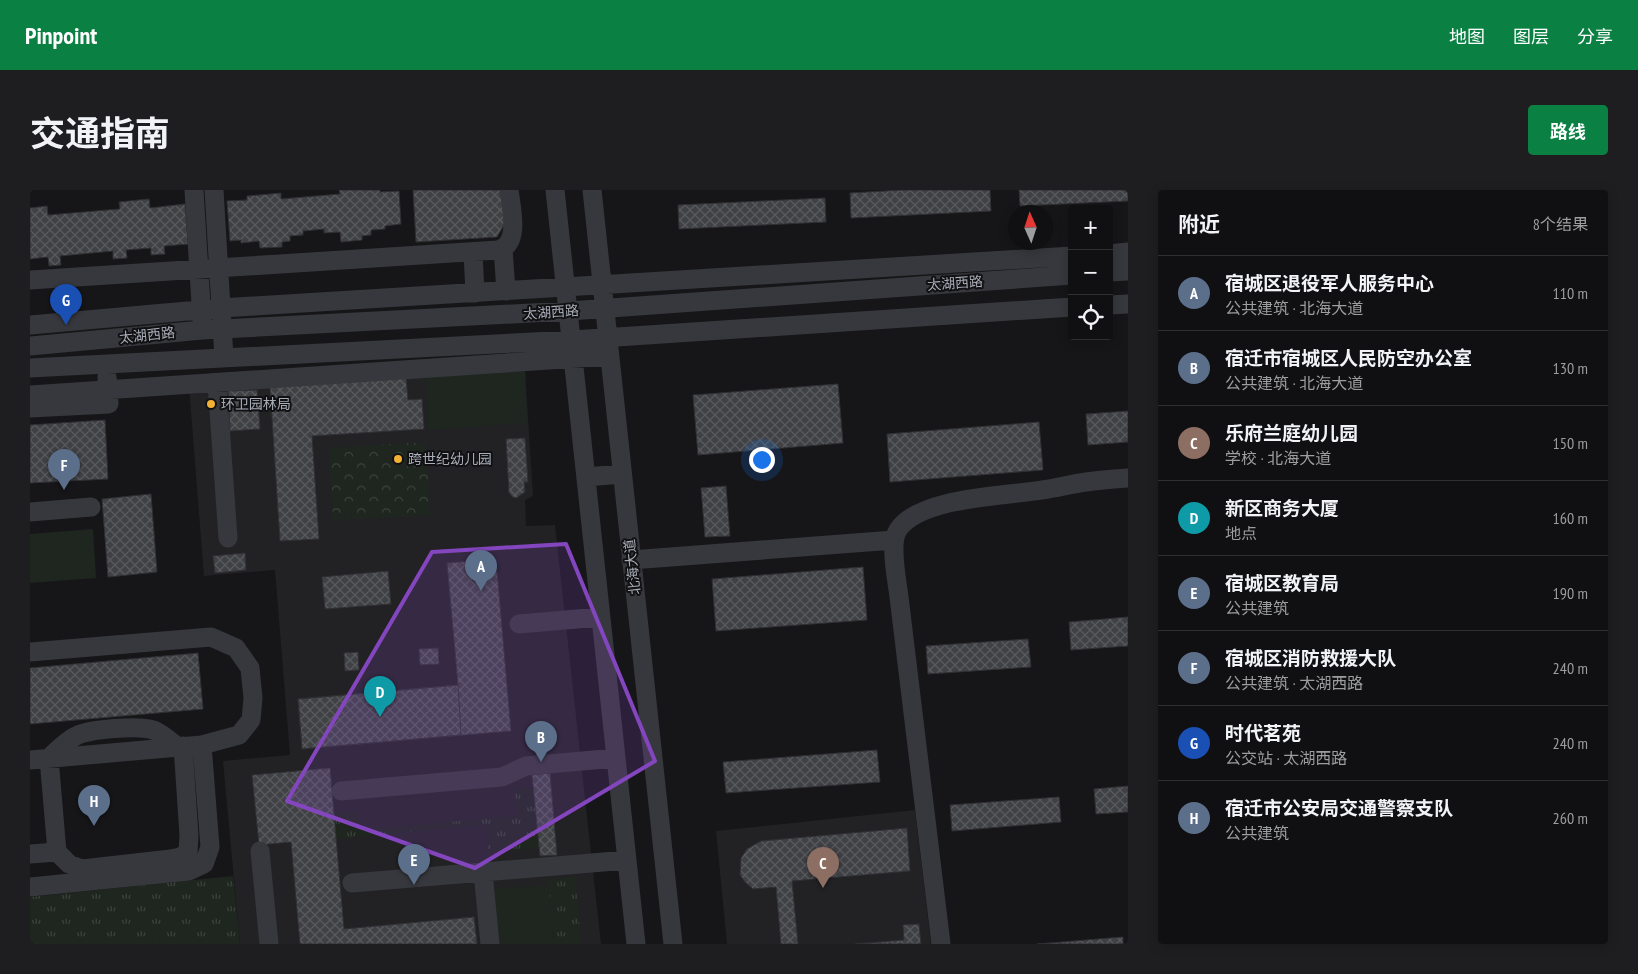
<!DOCTYPE html>
<html lang="zh">
<head>
<meta charset="utf-8">
<style>
  :root { --surface:#101012; --page:#1e1e20; --text:#f1f3f6; --muted:#9c9d9f; --line:#303032; --accent:#0b8043 }
  body { margin:0; font-family:"PT Sans Narrow","Noto Sans SC",sans-serif; background:var(--page); color:var(--text) }
  .controls { position:absolute; right:15px; top:15px; display:grid; overflow:hidden; border-radius:5px; box-shadow:0 2px 12px #0003 }
  .controls button { width:45px; height:45px; display:grid; place-items:center; padding:0; border:0; border-bottom:1px solid var(--line); background:var(--surface); color:var(--text); font:25px sans-serif }
  .compass { position:absolute; left:978px; top:15px; width:45px; height:45px; border-radius:50%; background:var(--surface); box-shadow:0 2px 12px #0003; rotate:357deg }
  .you { position:absolute; left:731px; top:269px; width:18px; height:18px; margin:-12px; border:4px solid #fff; border-radius:50%; background:#1a73e8; box-shadow:0 0 0 8px #1a73e833 }
  .badge { display:grid; place-items:center; width:32px; height:32px; border-radius:50%; background:var(--accent); color:#fff; font-size:16px; font-weight:700 }
  .pin { position:absolute; translate:-50% -41px; filter:drop-shadow(0 1px 2px #0008) }
  .pin::after { content:''; position:absolute; top:26px; width:18px; height:15px; background:inherit; clip-path:polygon(0 0,100% 0,50% 100%) }
  .list { margin:0; padding:0; list-style:none }
  h2 { display:flex; justify-content:space-between; align-items:center; height:65px; margin:0; padding:0 20px; font-size:21px }
  h2 small { font-size:16px; font-weight:400; color:var(--muted) }
  .list li { display:grid; grid-template-columns:32px 1fr auto; gap:15px; align-items:center; box-sizing:border-box; height:75px; padding:0 20px; border-top:1px solid var(--line) }
  .list b { display:block; font-size:19px; white-space:nowrap }
  .list p { margin:0; font-size:16px; white-space:nowrap; color:var(--muted) }
  .list em { font-size:16px; font-style:normal; color:var(--muted) }
  .icon { flex:none; width:28px; height:28px; fill:none; stroke:currentColor; stroke-width:2; stroke-linecap:round; stroke-linejoin:round }
  .map { position:relative; flex:none; width:1098px; height:754px; overflow:hidden; border-radius:5px }
  header { display:flex; align-items:center; gap:30px; box-sizing:border-box; height:70px; padding:0 25px; background:var(--accent); color:#fff }
  header strong { font-size:24px }
  nav { display:flex; gap:28px; margin-inline-start:auto; font-size:18px }
  .intro { display:flex; align-items:center; justify-content:space-between; box-sizing:border-box; height:120px; padding:0 30px }
  h1 { margin:0; font-size:35px }
  .button { padding:12px 22px; border-radius:5px; background:var(--accent); color:#fff; font-size:18px; font-weight:700 }
  main { display:flex; gap:30px; padding:0 30px }
  aside { flex:1; background:var(--surface); border-radius:5px; box-shadow:0 2px 12px #0003 }
  .map>svg:first-child { display:block }
  .built { fill:#222225 }
  .grass { fill:url(#grass-tufts) }
  .forest { fill:url(#forest-crowns) }
  .garden { fill:#1e261f }
  .building { fill:url(#building-cross-hatch); stroke:#303034 }
  .lines { fill:none; stroke-linecap:round; stroke-linejoin:round }
  .minor { stroke:#37383d; stroke-width:19 }
  .marked { fill:#8446be; fill-opacity:0.2; stroke:#8446be; stroke-width:4; stroke-linejoin:round }
  .poi-dot { fill:#f2b134; stroke:#111113; stroke-width:2 }
  .labels { text-anchor:middle; stroke-width:4; stroke-linejoin:round; paint-order:stroke }
  .street-label { font-size:14px; fill:#a8adb8; stroke:#111113 }
  .poi-label { font-size:14px; fill:#a8adb8; stroke:#111113; text-anchor:start }
</style>
</head>
<body>
<header>
<strong>Pinpoint</strong>
<nav><a>地图</a><a>图层</a><a>分享</a></nav>
</header>
<div class="intro"><h1>交通指南</h1><a class="button">路线</a></div>
<main>
<div class="map">
<svg width="1098" height="754" viewBox="0 0 1098 754">
  <defs>
    <pattern id="grass-tufts" width="24" height="20" patternUnits="userSpaceOnUse" patternTransform="scale(1.25)"><rect width="24" height="20" fill="#1e261f"/><path d="M3 7l-1-3M5 7V3M7 7l1-3M15 17l-1-3M17 17v-4M19 17l1-3" fill="none" stroke="#3c433d"/></pattern>
    <pattern id="forest-crowns" width="20" height="18" patternUnits="userSpaceOnUse" patternTransform="scale(1.25)"><rect width="20" height="18" fill="#1e261f"/><path d="M2 6a3 3 0 1 1 6 0M12 15a3 3 0 1 1 6 0" fill="none" stroke="#3c433d"/></pattern>
    <pattern id="building-cross-hatch" width="8" height="8" patternUnits="userSpaceOnUse" patternTransform="scale(1.25)"><rect width="8" height="8" fill="#404145"/><path d="M0 0l8 8M0 8l8-8" fill="none" stroke="#595a5e"/></pattern>
  </defs>
  <rect width="100%" height="100%" fill="#161618"/>
  <path class="built" d="M495 180 503 306 495 310 496 336 525 335 571 754H210L193 571 260 565 245 380 174 386 159 196Z
    M885 620 901 754H697L686 641Z"/>
  <path class="grass" d="M504 597 509 658 458 662 456 635 306 649 304 623 326 621 329 640 487 626 485 599Z
    M203 686 210 754H0V707Z
    M545 686 551 754H524L518 690Z"/>
  <path class="forest" d="M396 252 400 325 303 330 299 258Z"/>
  <path class="garden" d="M495 180 497 233 398 240 396 185Z
    M63 339 66 388 0 393V344Z
    M518 695 524 754H468L463 699Z"/>
  <path class="building" d="M309 0H350V2L369 1 371 34 355 36V39L341 40V45L332 46V50L311 52 310 42 294 43V39L273 41V45L260 46V51L252 52V57L230 58 229 51 211 53V50L200 51 197 11 217 10V6L251 3V9L310 4Z
    M383 0H472L475 33 467 47 386 52Z
    M872 0H960L961 21 821 28 820 3Z
    M989 0H1098V11L990 16Z
    M795 8 796 32 649 39 648 15Z
    M119 9 120 18 155 14 158 54 134 56 135 64 121 65V58L96 60 97 68 83 69V61L30 66 31 75 19 76 18 67 0 69V18L17 16 18 25 90 19 89 12Z
    M376 188 378 210 392 209 394 239 282 246 289 349 250 351 240 197Z
    M808 194 813 253 668 265 663 205Z
    M227 200 230 239 200 241 198 201Z
    M1098 221V252L1058 255 1056 224Z
    M75 230 78 289 0 293V235Z
    M1009 232 1013 280 860 292 857 244Z
    M495 248 498 292H494L495 302 486 308 483 307 479 303 476 249Z
    M696 296 700 346 675 347 671 298Z
    M121 304 127 382 78 387 72 309Z
    M215 363 216 380 185 383 183 366Z
    M466 369 481 541 272 559 268 509 428 495 417 373Z
    M833 377 837 430 686 441 682 389Z
    M358 381 361 414 295 419 292 387Z
    M1098 427V456L1041 460 1039 432Z
    M998 449 1001 477 898 484 896 456Z
    M408 458 409 474 390 475 389 459Z
    M328 462 329 480 315 481 314 463Z
    M168 463 173 519 0 534V478Z
    M428 495 431 545 272 559 268 509Z
    M847 560 850 592 696 603 693 572Z
    M300 578 314 739 444 727 447 754H270L261 652 229 655 222 585Z
    M520 583 527 665 510 666 502 585Z
    M1098 596V622L1066 624 1064 599Z
    M1029 607 1031 632 922 641 920 615Z
    M877 638 880 681 762 691 768 754H751L746 697 723 699 715 692 710 685 711 668 717 659 731 651Z
    M889 734 891 754H825L874 750 873 735Z
    M1093 747V754H1007Z"/>
  <g class="lines">
    <path class="minor" d="M164 0 172 131
      M184 0 194 168
      M525 0 606 754
      M562 0 643 754
      M473 59 476 101
      M443 62 445 103
      M1079 64 1098 62
      M1079 82 1098 81
      M0 90 468 60C491 55 481 17 479 0
      M1079 115 1098 114
      M0 135 191 118 1042 66
      M0 156 172 140 539 121 1042 85
      M0 178 542 150 1042 117
      M187 193 198 348
      M0 205 579 166
      M0 218 79 214 77 187
      M556 287 592 284
      M0 322 61 317
      M601 370 864 350
      M489 434 570 427
      M0 462 181 447 206 458 220 478 223 508 221 530 209 545 172 555 0 570
      M311 601 472 587 496 576 586 568
      M230 661 239 754
      M27 662 19 568C27 560 36 551 46 546 59 539 109 535 123 540 132 543 140 551 148 557
      M0 664 27 662 39 674 52 679 141 669 150 667 158 663 159 645 153 556
      M453 682 460 754
      M322 693 597 670
      M0 697 159 681 174 674 180 657 172 555
      M911 754 869 407C867 390 859 353 868 340 889 307 976 306 1012 300 1027 298 1041 294 1056 292 1070 290 1084 289 1098 288"/>
  </g>
  <path class="marked" d="M536 354 625 571 445 678 257 611 402 362Z"/>
  <g class="poi-dot">
    <circle cx="181" cy="214" r="5"/>
    <circle cx="368" cy="269" r="5"/>
  </g>
  <g class="labels">
    <g class="street-label">
      <text transform="translate(925 93) rotate(-4)" y="5">太湖西路</text>
      <text transform="translate(521 122) rotate(-4)" y="5">太湖西路</text>
      <text transform="translate(117 145) rotate(-6)" y="5">太湖西路</text>
      <text transform="translate(602 377) rotate(-96)" y="5">北海大道</text>
    </g>
    <g class="poi-label">
      <text x="191" y="219">环卫园林局</text>
      <text x="378" y="274">跨世纪幼儿园</text>
    </g>
  </g>
</svg>
<div class="controls">
<button>+</button>
<button>−</button>
<button><svg class="icon" aria-label="locate" viewBox="0 0 24 24"><circle cx="12" cy="12" r="6"/><path d="M12 2v4M12 18v4M2 12h4M18 12h4"/></svg></button>
</div>
<svg class="compass" viewBox="-18 -18 36 36"><path d="M0-13l5 13h-10z" fill="#e53935"/><path d="M0 13l5-13h-10z" fill="#9c9d9f"/></svg>
<div class="you"></div>
<div class="pin badge" style="left:451px;top:401px;background:#5c6f8a">A</div>
<div class="pin badge" style="left:511px;top:572px;background:#5c6f8a">B</div>
<div class="pin badge" style="left:793px;top:698px;background:#8d6e63">C</div>
<div class="pin badge" style="left:350px;top:527px;background:#0f9aa8">D</div>
<div class="pin badge" style="left:384px;top:695px;background:#5c6f8a">E</div>
<div class="pin badge" style="left:34px;top:300px;background:#5c6f8a">F</div>
<div class="pin badge" style="left:36px;top:135px;background:#1a4fb4">G</div>
<div class="pin badge" style="left:64px;top:636px;background:#5c6f8a">H</div>
</div>
<aside>
<h2>附近<small>8个结果</small></h2>
<ul class="list">
<li><span class="badge" style="background:#5c6f8a">A</span><div><b>宿城区退役军人服务中心</b><p>公共建筑 · 北海大道</p></div><em>110 m</em></li>
<li><span class="badge" style="background:#5c6f8a">B</span><div><b>宿迁市宿城区人民防空办公室</b><p>公共建筑 · 北海大道</p></div><em>130 m</em></li>
<li><span class="badge" style="background:#8d6e63">C</span><div><b>乐府兰庭幼儿园</b><p>学校 · 北海大道</p></div><em>150 m</em></li>
<li><span class="badge" style="background:#0f9aa8">D</span><div><b>新区商务大厦</b><p>地点</p></div><em>160 m</em></li>
<li><span class="badge" style="background:#5c6f8a">E</span><div><b>宿城区教育局</b><p>公共建筑</p></div><em>190 m</em></li>
<li><span class="badge" style="background:#5c6f8a">F</span><div><b>宿城区消防救援大队</b><p>公共建筑 · 太湖西路</p></div><em>240 m</em></li>
<li><span class="badge" style="background:#1a4fb4">G</span><div><b>时代茗苑</b><p>公交站 · 太湖西路</p></div><em>240 m</em></li>
<li><span class="badge" style="background:#5c6f8a">H</span><div><b>宿迁市公安局交通警察支队</b><p>公共建筑</p></div><em>260 m</em></li>
</ul>
</aside>
</main>
</body>
</html>
